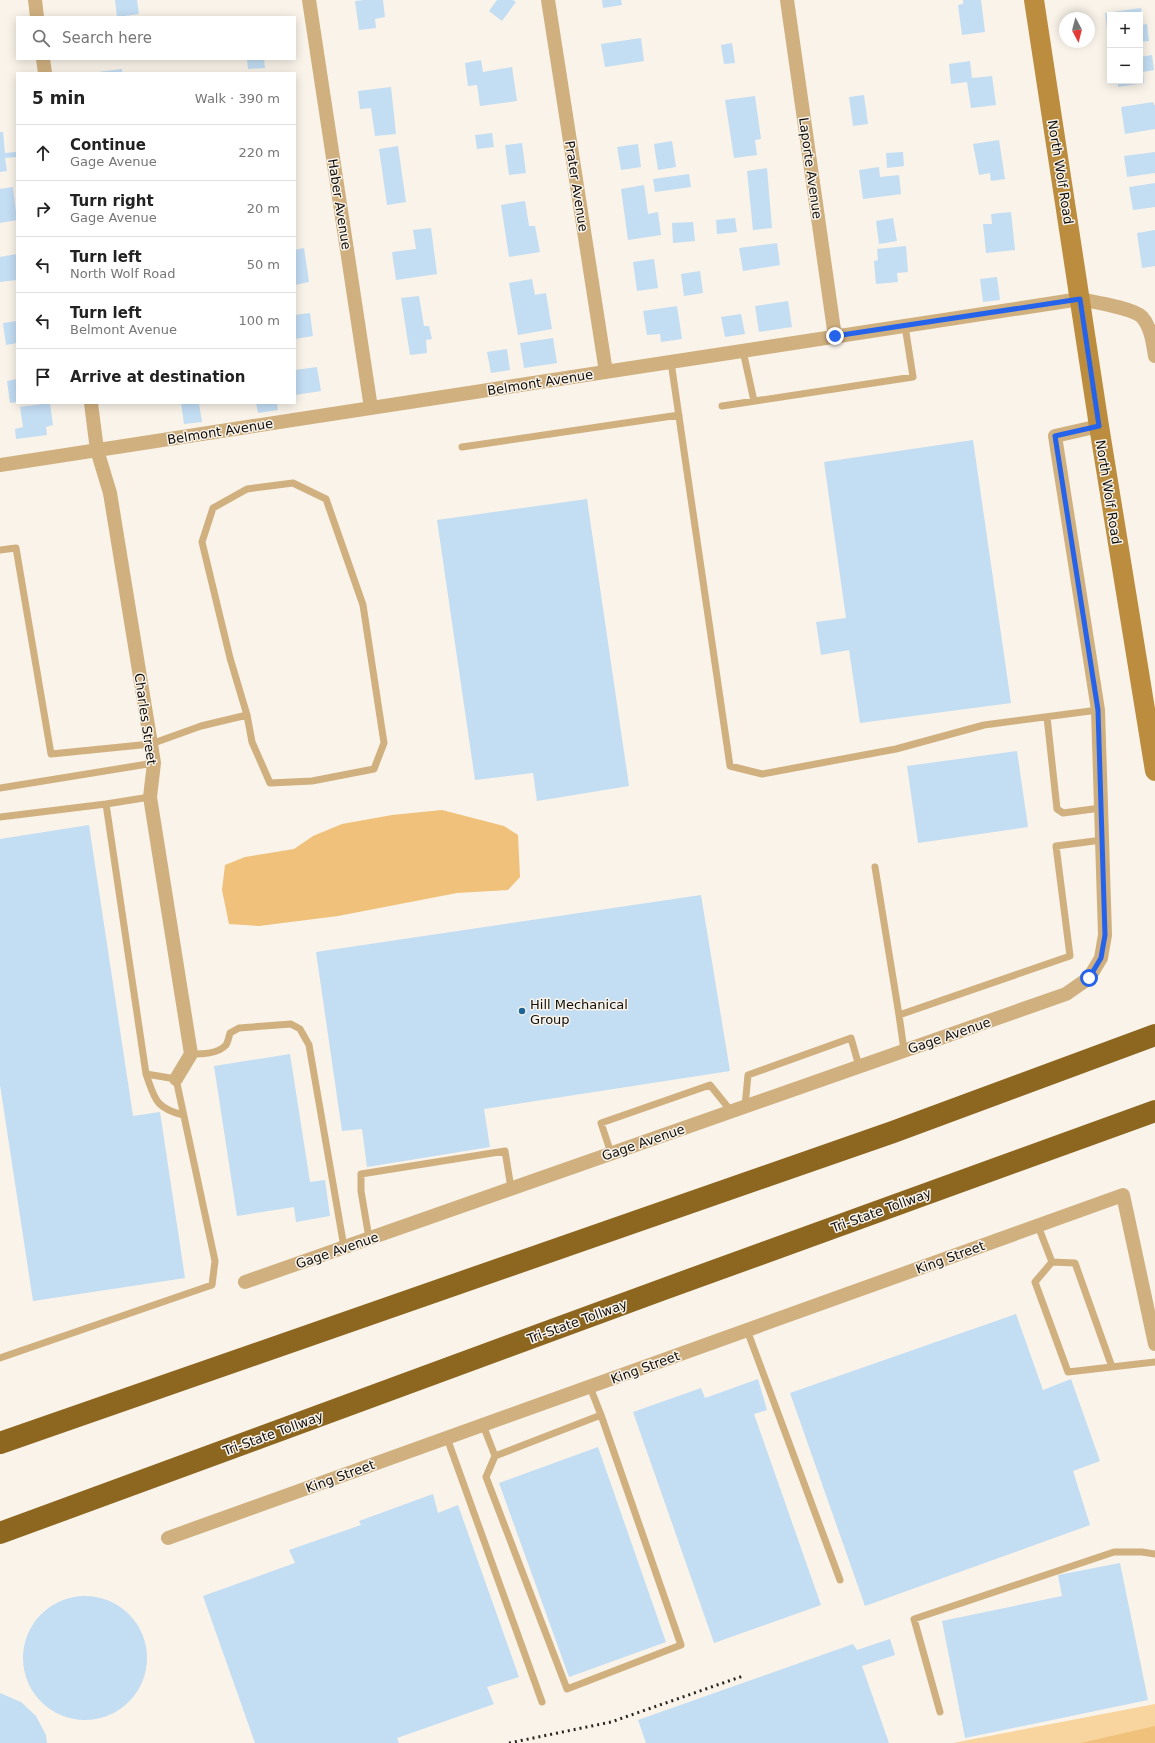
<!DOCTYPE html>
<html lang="en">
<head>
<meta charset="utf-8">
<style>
  :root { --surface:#fff; --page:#f2f2f2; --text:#222; --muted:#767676; --line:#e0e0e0 }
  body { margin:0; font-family:"DejaVu Sans",sans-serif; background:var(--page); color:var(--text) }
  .controls { position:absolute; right:12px; top:12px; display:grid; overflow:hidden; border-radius:0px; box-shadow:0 2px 10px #0003 }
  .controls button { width:36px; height:36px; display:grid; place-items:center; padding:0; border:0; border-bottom:1px solid var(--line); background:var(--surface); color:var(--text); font:20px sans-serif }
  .compass { position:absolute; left:1059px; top:12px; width:36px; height:36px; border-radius:50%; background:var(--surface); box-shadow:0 2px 10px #0003; rotate:173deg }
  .stop { position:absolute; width:12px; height:12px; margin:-9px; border:3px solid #2563eb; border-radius:50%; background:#fff }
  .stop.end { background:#2563eb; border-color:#fff; box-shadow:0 1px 4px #0008 }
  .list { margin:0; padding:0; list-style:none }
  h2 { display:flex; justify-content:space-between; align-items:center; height:52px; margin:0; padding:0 16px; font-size:17px }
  h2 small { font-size:13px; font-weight:400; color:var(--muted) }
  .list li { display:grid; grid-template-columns:26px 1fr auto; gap:12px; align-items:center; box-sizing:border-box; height:56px; padding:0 16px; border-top:1px solid var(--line) }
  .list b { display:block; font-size:15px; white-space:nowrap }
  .list p { margin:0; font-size:13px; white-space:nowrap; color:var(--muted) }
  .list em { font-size:13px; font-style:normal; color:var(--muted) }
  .icon { flex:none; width:22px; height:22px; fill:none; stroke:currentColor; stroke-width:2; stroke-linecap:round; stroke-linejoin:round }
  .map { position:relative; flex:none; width:1155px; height:1743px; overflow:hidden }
  .search { position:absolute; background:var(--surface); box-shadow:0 2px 10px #0003; left:16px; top:16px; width:280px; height:44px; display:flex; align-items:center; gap:10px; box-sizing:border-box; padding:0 14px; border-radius:0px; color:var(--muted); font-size:15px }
  .panel { position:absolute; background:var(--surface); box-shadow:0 2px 10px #0003; left:16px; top:72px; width:280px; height:332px; border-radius:0px }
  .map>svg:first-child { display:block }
  .green { fill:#f8d49e }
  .water { fill:#f0c17a }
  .building { fill:#c3ddf3 }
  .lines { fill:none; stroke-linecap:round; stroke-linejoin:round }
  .lane { stroke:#d0b07f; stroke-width:7 }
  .street { stroke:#d0b07f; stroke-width:14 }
  .secondary { stroke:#bc8d3e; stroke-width:20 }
  .highway { stroke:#8d6620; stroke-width:22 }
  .rail { stroke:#282622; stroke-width:3; stroke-dasharray:2 4; stroke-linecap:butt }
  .route { stroke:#2563eb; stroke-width:5 }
  .poi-dot { fill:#1b6599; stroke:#f9f3e9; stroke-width:1.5 }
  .labels { text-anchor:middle; stroke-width:3; stroke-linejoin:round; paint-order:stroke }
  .street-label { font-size:13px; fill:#100e0b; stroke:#f9f3e9 }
  .poi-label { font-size:13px; fill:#100e0b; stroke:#f9f3e9; text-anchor:start }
</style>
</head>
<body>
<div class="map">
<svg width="1155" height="1743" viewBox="0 0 1155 1743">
  <rect width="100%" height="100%" fill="#f9f3e9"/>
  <path class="green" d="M1155 1704V1743H953Z"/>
  <path class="water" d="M442 810 504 826 518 835 520 877 508 890 457 893 338 916 259 926 229 924 222 890 225 865 245 857 294 849 313 836 342 824 392 815Z
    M1155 1726V1743H1081Z"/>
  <path class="building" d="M115 0H137L139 14 117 17Z
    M364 0H383L385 17 375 19 376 28 359 30 355 1Z
    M497 0H513L516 2 502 21 489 11Z
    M602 0H621L622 5 603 8Z
    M963 0H981L985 32 962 35 958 5 963 4Z
    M1141 8 1142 13 1128 15H1110V37H1108L1105 13Z
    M1147 24 1149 41 1140 42V25Z
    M641 38 644 61 605 67 601 44Z
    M732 43 735 63 724 64 721 45Z
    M1152 55 1154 70 1143 72 1144 83 1118 87V81H1140V57Z
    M247 59H264L265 68 248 69Z
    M481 60 483 72 512 67 517 101 480 106 477 85 468 86 465 63Z
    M970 61 972 78 992 76 996 105 971 108 967 82 951 84 949 64Z
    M122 69V73H99L98 72Z
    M391 87 396 134 375 136 371 108 360 109 358 91Z
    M864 95 868 124 853 126 849 97Z
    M755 96 761 139 755 140 757 155 734 158 725 100Z
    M1153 102 1155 106V129L1125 134 1121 107Z
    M0 132H3L5 153 16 152V157L5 158 7 171 0 172Z
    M492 133 494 147 477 149 475 135Z
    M999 140 1005 179 991 181 990 173 979 175 973 144Z
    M672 141 676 167 658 170 654 144Z
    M522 143 526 173 509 175 505 145Z
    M638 144 641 167 621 170 617 147Z
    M398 146 406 202 387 205 379 149Z
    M903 152 904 166 887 168 886 153Z
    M1155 152V173L1127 177 1124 156Z
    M879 167 880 177 899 175 901 194 863 199 859 170Z
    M767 168 772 228 753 230 747 171Z
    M689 174 691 187 655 192 653 179Z
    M1155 183V207L1133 210 1129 187Z
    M644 185 648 214 658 212 661 235 628 240 621 189Z
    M13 187 17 220 0 223V189Z
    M525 201 529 226H535L540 252 509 257 501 205Z
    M1011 212 1015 250 986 253 983 224H992L991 214Z
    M735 218 737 232 717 234 716 220Z
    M893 218 897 241 879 244 876 221Z
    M693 222 695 241 673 243 672 223Z
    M431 228 437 274 396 280 392 252 416 249 413 230Z
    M1155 230V266L1142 268 1137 233Z
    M777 243 780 265 743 271 739 248Z
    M906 246 908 272 897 273 898 282 876 284 874 261 878 260 877 249Z
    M304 248 309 282 295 285V250Z
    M17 254V280L0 282V257Z
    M654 259 658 288 637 291 633 262Z
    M700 271 703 293 684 296 681 274Z
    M997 277 1000 300 983 302 980 279Z
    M532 279 535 295 546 293 552 329 518 335 509 283Z
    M419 296 424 326H429L432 339 426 340 427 353 410 355 401 298Z
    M788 301 792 327 759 332 755 306Z
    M677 306 682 339 661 342 660 334 647 335 643 311Z
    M310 313 313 336 295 339V315Z
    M741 314 745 334 725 337 721 317Z
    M17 321V343L6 345 3 323Z
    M553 338 557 363 524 368 520 343Z
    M507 349 510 370 491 373 487 352Z
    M317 367 321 391 295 395V370Z
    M17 379V402L10 403 7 381Z
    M50 403 53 425 46 427 47 435 16 439 15 429 23 427 20 407Z
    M181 403H199L202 422 184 424Z
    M256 403H277L278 410 258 413Z
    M973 440 1011 703 860 723 849 650 821 655 816 622 846 618 824 462Z
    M587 499 629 786 537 801 533 773 475 780 437 520Z
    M1017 751 1028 827 918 843 907 766Z
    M89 825 133 1116 160 1112 185 1278 33 1301 0 1085V839Z
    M701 895 730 1071 484 1109 490 1147 367 1167 362 1129 342 1131 316 952Z
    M290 1054 310 1182 325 1180 330 1216 296 1222 294 1207 237 1216 214 1066Z
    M1016 1314 1043 1390 1071 1379 1100 1461 1073 1471 1090 1525 865 1606 790 1393Z
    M758 1379 767 1410 754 1414 821 1605 714 1643 633 1412 701 1388 705 1398Z
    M598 1447 666 1642 569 1677 499 1483Z
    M433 1494 438 1513 458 1505 519 1677 487 1687 494 1704 397 1738 399 1743H255L203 1596 295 1563 289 1550 361 1525 359 1521Z
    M1120 1563 1148 1700 965 1738 942 1621 1062 1596 1058 1575Z
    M23 1658a62 62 0 1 1 124 0a62 62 0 1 1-124 0Z
    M890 1639 895 1655 862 1666 889 1743H646L638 1720 853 1644 857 1650Z
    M0 1693 21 1702 36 1716 46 1735 47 1743H0Z"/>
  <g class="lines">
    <path class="lane" d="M743 351 754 401
      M671 362 730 766 762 774 896 749 984 725 1098 710
      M722 406 913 377 905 326
      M462 447 679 415
      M0 550 16 548 51 754 151 744 201 726 247 715 230 658 202 542 213 508 247 489 293 483 326 499 363 605 384 743 374 769 312 781 270 783 252 742 247 715
      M1047 717 1057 809 1063 813 1101 808
      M0 788 154 763
      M0 817 106 804 150 797
      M875 867 899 1015
      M904 1050 899 1015 1070 956 1056 846 1102 840
      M191 1054C202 1054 218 1054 226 1045 228 1042 229 1036 230 1033L239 1028 291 1024 300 1029 309 1045 344 1247
      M146 1074C155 1099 155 1108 183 1115
      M745 1106 748 1075 851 1038 859 1066
      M611 1153 601 1123 710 1085 731 1111
      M1038 1226 1052 1262
      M369 1238 361 1191V1174L505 1151 511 1188
      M1052 1262 1035 1282 1068 1372 1155 1362
      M1052 1262 1075 1263 1112 1367
      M747 1330 840 1580
      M0 1358 212 1285 215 1261 176 1079 146 1074 106 804
      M483 1425 495 1456 601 1415 590 1387
      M447 1438 542 1702
      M495 1456 486 1477 567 1689 681 1645 601 1415
      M940 1712 914 1619 1114 1552H1142L1155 1554"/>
    <path class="street" d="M35 0 37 17
      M309 0 371 408
      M548 0 606 372
      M787 0 835 337
      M43 59 45 73
      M91 403 97 450 110 493 151 744 154 763 150 797 191 1054 176 1079
      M0 465 1080 299C1094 302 1133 308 1142 317 1151 327 1153 344 1155 356
      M245 1282 1066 994 1089 978 1101 958 1105 935 1098 710 1055 436 1099 426
      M168 1538 1123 1195 1155 1344"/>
    <path class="secondary" d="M1034 0 1099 426 1155 771"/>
    <path class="highway" d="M0 1443 893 1132 1155 1035
      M0 1533 664 1289 1155 1111"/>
    <path class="rail" d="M509 1743 611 1722 743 1676"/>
  </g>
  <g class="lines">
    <path class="route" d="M835 336 1080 299 1099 426 1055 436 1098 710 1105 935 1101 958 1089 978"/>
  </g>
  <circle class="poi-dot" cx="522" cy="1011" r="4"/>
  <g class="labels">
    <g class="street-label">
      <text transform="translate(811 168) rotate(82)" y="5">Laporte Avenue</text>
      <text transform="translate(1061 172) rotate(81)" y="5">North Wolf Road</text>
      <text transform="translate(577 186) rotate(81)" y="5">Prater Avenue</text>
      <text transform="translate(340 204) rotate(81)" y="5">Haber Avenue</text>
      <text transform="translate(540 382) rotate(-9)" y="5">Belmont Avenue</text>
      <text transform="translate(220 431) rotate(-9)" y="5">Belmont Avenue</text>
      <text transform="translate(1109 492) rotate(81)" y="5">North Wolf Road</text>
      <text transform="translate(146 719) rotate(82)" y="5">Charles Street</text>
      <text transform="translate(949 1035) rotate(-19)" y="5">Gage Avenue</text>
      <text transform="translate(643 1142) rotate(-19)" y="5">Gage Avenue</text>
      <text transform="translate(881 1210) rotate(-20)" y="5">Tri-State Tollway</text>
      <text transform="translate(337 1250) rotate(-19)" y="5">Gage Avenue</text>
      <text transform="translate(950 1257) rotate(-20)" y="5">King Street</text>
      <text transform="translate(577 1321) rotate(-20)" y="5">Tri-State Tollway</text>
      <text transform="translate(645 1367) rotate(-20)" y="5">King Street</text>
      <text transform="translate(273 1433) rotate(-20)" y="5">Tri-State Tollway</text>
      <text transform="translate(340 1476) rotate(-20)" y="5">King Street</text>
    </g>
    <g class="poi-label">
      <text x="530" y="1009">Hill Mechanical<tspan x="530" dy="15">Group</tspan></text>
    </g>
  </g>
</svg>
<div class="controls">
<button>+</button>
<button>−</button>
</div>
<svg class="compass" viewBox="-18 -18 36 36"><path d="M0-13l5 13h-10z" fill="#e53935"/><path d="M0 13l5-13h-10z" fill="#767676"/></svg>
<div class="stop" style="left:1089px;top:978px"></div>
<div class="stop end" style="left:835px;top:336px"></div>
<div class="search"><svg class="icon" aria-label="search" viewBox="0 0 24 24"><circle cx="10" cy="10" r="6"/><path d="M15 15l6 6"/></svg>Search here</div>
<section class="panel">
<h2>5 min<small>Walk · 390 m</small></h2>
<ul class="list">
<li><svg class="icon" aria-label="ahead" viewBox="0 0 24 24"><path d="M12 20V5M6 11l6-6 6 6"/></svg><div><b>Continue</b><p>Gage Avenue</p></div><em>220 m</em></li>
<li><svg class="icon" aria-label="right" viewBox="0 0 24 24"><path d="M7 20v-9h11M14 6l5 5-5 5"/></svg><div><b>Turn right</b><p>Gage Avenue</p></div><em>20 m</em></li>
<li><svg class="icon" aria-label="left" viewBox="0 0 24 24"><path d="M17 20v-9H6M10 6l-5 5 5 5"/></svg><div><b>Turn left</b><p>North Wolf Road</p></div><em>50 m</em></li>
<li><svg class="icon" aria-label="left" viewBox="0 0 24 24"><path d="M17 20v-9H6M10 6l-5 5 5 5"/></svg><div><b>Turn left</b><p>Belmont Avenue</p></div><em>100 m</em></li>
<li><svg class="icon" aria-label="arrive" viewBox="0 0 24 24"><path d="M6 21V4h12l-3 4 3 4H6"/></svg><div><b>Arrive at destination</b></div></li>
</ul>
</section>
</div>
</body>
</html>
